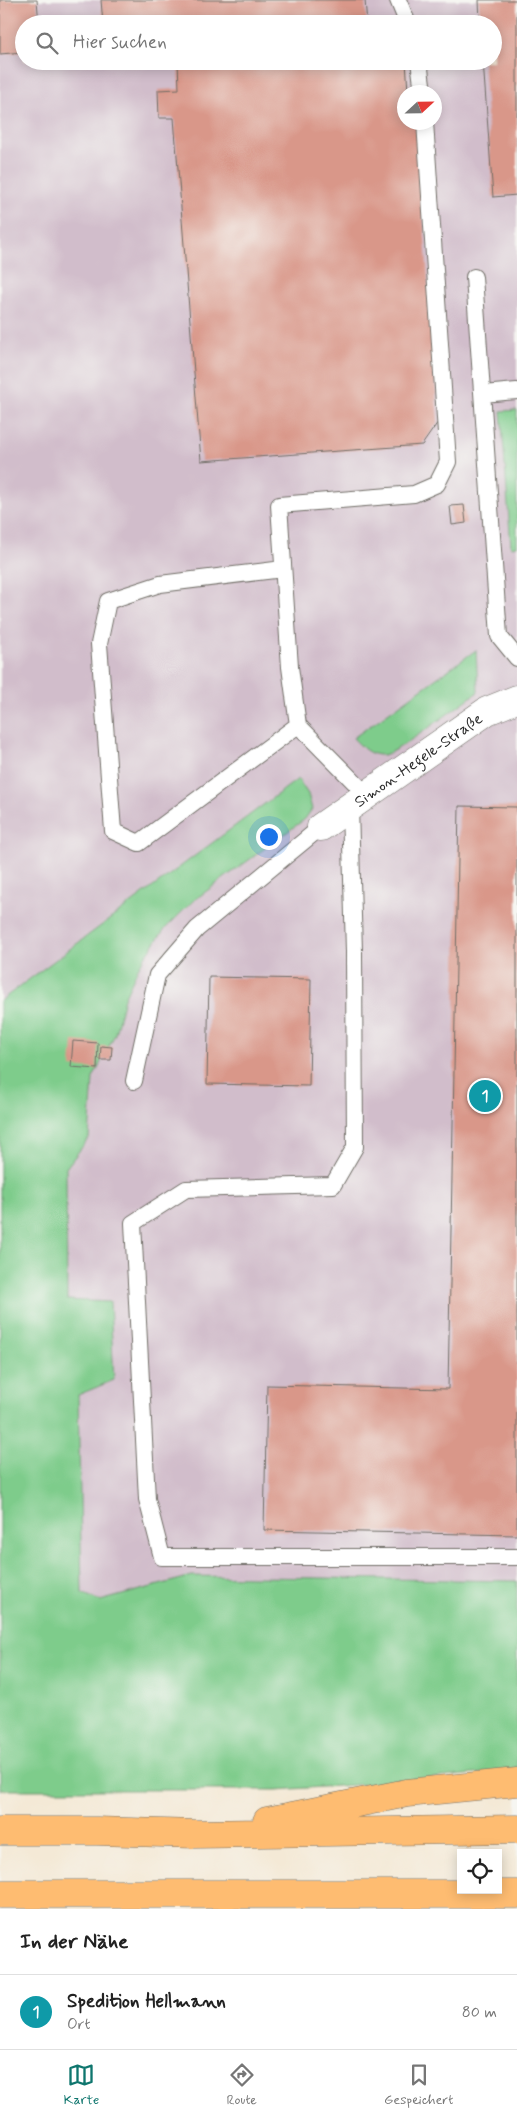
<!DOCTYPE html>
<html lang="de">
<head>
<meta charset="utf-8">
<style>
  :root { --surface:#fff; --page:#f6f6f6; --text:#222; --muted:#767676; --line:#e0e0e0; --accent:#0f766e }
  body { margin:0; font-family:Mynerve,sans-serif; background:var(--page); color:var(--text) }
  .controls { position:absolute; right:15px; bottom:15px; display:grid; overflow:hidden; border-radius:0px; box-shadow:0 2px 12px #0003 }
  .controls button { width:45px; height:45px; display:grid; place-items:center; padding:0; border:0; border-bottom:1px solid var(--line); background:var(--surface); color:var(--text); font:25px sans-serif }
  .compass { position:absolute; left:397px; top:85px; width:45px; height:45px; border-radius:50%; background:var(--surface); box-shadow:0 2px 12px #0003; rotate:68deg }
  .you { position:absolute; left:268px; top:836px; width:18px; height:18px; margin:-12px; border:4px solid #fff; border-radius:50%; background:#1a73e8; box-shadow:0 0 0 8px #1a73e833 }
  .badge { display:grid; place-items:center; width:32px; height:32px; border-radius:50%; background:var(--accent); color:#fff; font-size:16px; font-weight:700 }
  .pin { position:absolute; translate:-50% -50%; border:2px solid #fff; box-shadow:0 1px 5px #0006 }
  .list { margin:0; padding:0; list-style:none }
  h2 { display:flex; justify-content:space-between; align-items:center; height:65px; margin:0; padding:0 20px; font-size:21px }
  h2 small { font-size:16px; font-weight:400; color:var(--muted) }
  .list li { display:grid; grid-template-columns:32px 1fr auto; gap:15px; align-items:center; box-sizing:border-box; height:75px; padding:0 20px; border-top:1px solid var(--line) }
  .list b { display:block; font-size:19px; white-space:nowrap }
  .list p { margin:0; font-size:16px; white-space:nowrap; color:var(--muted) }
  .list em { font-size:16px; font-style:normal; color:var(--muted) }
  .icon { flex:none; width:28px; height:28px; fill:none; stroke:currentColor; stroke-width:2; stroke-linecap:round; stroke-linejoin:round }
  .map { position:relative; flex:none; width:517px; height:1909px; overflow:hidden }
  .search { position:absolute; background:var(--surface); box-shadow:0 2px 12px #0003; left:15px; right:15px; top:15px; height:55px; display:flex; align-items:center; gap:12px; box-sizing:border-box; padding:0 18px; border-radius:28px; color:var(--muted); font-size:19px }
  .sheet { height:140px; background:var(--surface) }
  nav { display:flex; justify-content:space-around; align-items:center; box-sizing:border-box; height:70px; border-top:1px solid var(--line); background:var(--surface); font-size:14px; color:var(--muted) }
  nav a { display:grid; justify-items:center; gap:2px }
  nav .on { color:var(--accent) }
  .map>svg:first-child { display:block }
  .industrial { fill:#d1bdcb; fill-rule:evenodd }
  .green { fill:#7ecc8b; stroke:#547c5b }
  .building { fill:#d99789 }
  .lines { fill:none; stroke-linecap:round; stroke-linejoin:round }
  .lane-casing { stroke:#716e67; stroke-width:18 }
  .street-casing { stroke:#716e67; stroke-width:29 }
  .highway-casing { stroke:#716e67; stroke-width:29 }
  .lane { stroke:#fff; stroke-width:16 }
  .street { stroke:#fff; stroke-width:28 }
  .highway { stroke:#febc71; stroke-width:28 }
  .labels { text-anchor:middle; stroke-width:4; stroke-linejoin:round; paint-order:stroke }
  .street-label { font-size:16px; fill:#2b2b2b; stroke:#f6f6f2 }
</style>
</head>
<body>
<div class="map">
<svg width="517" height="1909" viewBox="0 0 517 1909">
  <rect width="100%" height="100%" fill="#f6f6f2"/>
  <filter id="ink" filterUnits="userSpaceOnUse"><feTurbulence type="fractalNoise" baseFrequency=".02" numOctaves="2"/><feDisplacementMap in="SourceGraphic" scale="10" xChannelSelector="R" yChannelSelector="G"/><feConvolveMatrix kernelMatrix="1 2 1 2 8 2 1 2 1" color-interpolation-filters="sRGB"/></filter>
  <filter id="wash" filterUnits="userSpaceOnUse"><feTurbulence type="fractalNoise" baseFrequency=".0096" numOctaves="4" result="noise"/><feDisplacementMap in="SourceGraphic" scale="20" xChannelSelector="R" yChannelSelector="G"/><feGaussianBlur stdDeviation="1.12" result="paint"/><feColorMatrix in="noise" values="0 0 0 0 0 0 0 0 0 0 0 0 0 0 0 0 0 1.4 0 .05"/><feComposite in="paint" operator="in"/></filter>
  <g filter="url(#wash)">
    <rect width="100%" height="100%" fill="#f4e9d6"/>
    <path class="industrial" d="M0 0H517V1621L89 1627 0 1551ZM24 24H493V61H24ZM404 92H434V122H404Z"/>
    <path class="green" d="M517 410V546L511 547 501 411Z
      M476 650 478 692C462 703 396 754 383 755 369 756 362 747 353 738Z
      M298 779 308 794 312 809 305 819 193 901 164 930 140 964 124 998 115 1034 93 1078 89 1138 66 1168 67 1300 110 1302 114 1380 78 1395 82 1593 100 1601 192 1576 517 1581V1770L370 1784 276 1790H0V1001Z"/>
    <g id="blocks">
      <path class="building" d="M0 0H37L39 24H24V52L0 54Z
        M101 0H365L367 24H103Z
        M479 0H517V195L493 197 483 61H493V24H480Z
        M178 61H406L408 92H404V122H417L438 422 422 445 201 461 174 118H159L158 90 179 89Z
        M464 505 466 523 452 525 450 506Z
        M459 806 517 807V1535L264 1530 267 1385 448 1389Z
        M209 977 311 979 309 1086 207 1084Z
        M73 1041 98 1043 97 1069 71 1067Z
        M101 1046 112 1047 111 1060H100Z"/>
    </g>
  </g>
  <g filter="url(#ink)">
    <use href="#blocks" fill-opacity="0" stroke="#716e67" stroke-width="1"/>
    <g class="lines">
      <defs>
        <path id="lane" d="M398 0 408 24
          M419 61 423 92
          M474 277 499 636 517 658
          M483 394 517 391
          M283 569 160 584 108 601 99 644 113 831 139 843 298 725
          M367 795 298 725 290 667 279 505 414 494 437 484 448 462 425 122
          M350 807 354 952 355 1147 333 1185 186 1189 133 1223 147 1499 162 1557H517
          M134 1081 157 975 197 929 321 827"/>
        <g id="street">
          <path id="s1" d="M321 827 487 711 517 699"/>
        </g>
        <path id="highway" d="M267 1821 407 1793 517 1782
          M0 1831H97L196 1834 517 1829
          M0 1894H517"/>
      </defs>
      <use href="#lane" class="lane-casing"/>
      <use href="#street" class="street-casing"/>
      <use href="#highway" class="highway-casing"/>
      <use href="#lane" class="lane"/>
      <use href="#street" class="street"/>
      <use href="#highway" class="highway"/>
    </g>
  </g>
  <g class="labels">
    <g class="street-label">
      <text dy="6" stroke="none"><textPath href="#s1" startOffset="118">Simon-Hegele-Straße</textPath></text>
    </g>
  </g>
</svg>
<div class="controls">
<button><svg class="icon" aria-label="locate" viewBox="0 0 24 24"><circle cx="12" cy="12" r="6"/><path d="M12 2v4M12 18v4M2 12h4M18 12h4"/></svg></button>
</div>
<svg class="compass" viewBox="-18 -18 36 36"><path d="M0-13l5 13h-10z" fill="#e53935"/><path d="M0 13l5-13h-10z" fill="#767676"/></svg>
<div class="you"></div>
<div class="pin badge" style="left:485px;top:1096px;background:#0f9aa8">1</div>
<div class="search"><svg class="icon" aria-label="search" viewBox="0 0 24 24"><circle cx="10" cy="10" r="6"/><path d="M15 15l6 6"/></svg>Hier suchen</div>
</div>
<section class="sheet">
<h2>In der Nähe<small></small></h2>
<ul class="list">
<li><span class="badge" style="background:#0f9aa8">1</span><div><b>Spedition Hellmann</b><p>Ort</p></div><em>80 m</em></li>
</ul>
</section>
<nav>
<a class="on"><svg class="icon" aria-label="map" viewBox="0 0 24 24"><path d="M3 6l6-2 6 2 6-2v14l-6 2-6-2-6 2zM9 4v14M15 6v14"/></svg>Karte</a>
<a><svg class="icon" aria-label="directions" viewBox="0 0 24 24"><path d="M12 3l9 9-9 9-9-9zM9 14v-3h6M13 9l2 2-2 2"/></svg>Route</a>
<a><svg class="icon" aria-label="saved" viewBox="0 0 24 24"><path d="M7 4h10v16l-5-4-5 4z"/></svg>Gespeichert</a>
</nav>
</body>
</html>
